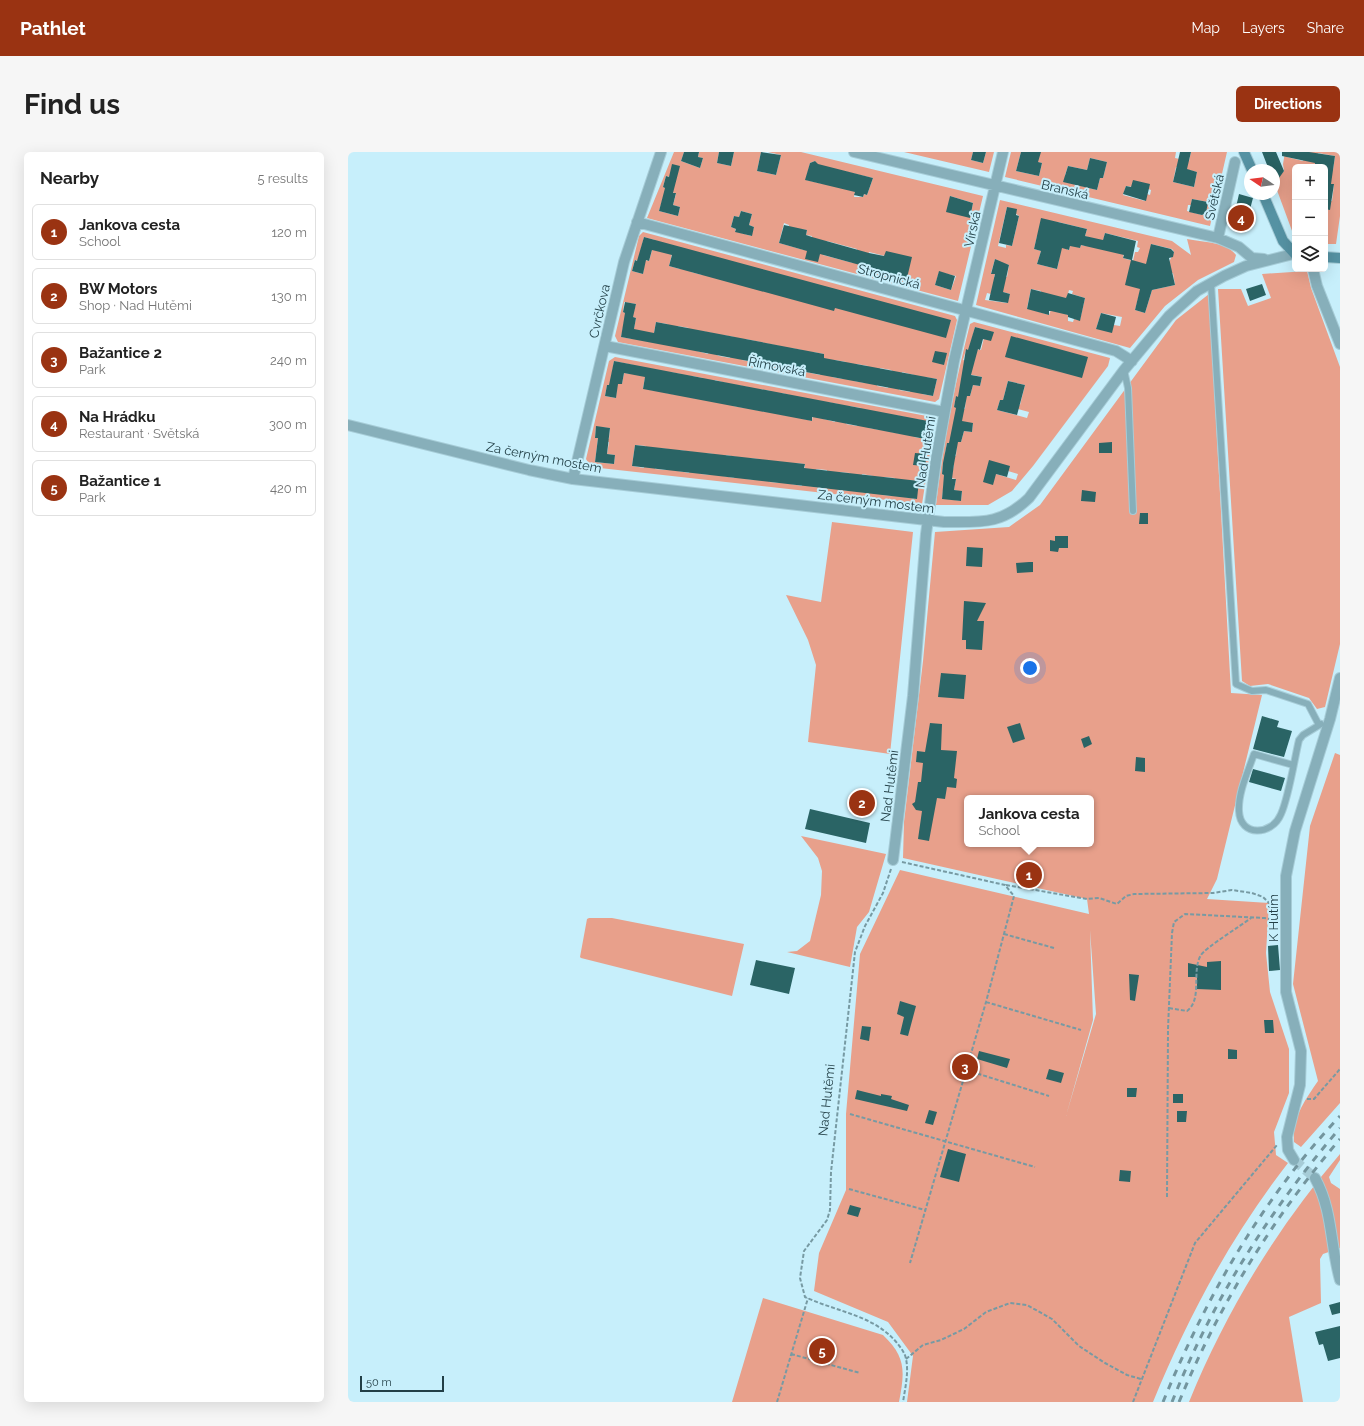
<!DOCTYPE html>
<html lang="en">
<head>
<meta charset="utf-8">
<style>
  :root { --surface:#fff; --page:#f6f6f6; --text:#222; --muted:#767676; --line:#e0e0e0; --accent:#9a3312 }
  body { margin:0; font-family:Raleway,sans-serif; background:var(--page); color:var(--text) }
  .controls { position:absolute; right:12px; top:12px; display:grid; overflow:hidden; border-radius:6px; box-shadow:0 4px 16px #0002 }
  .controls button { width:36px; height:36px; display:grid; place-items:center; padding:0; border:0; border-bottom:1px solid var(--line); background:var(--surface); color:var(--text); font:20px sans-serif }
  .compass { position:absolute; left:896px; top:12px; width:36px; height:36px; border-radius:50%; background:var(--surface); box-shadow:0 4px 16px #0002; rotate:283deg }
  .scale { position:absolute; left:12px; bottom:10px; width:84px; box-sizing:border-box; padding-left:4px; border:2px solid #223f46; border-top:0; font-size:11px; line-height:14px; white-space:nowrap; color:#223f46; -webkit-text-stroke:3px #c7effb; paint-order:stroke }
  .you { position:absolute; left:682px; top:516px; width:14px; height:14px; margin:-10px; border:3px solid #fff; border-radius:50%; background:#1a73e8; box-shadow:0 0 0 6px #1a73e833 }
  .badge { display:grid; place-items:center; width:26px; height:26px; border-radius:50%; background:var(--accent); color:#fff; font-size:13px; font-weight:700 }
  .pin { position:absolute; translate:-50% -50%; border:2px solid #fff; box-shadow:0 1px 4px #0006 }
  .popup { position:absolute; left:616px; top:643px; width:130px; height:52px; box-sizing:border-box; display:grid; place-content:center; border-radius:6px; background:var(--surface); filter:drop-shadow(0 1px 3px #0005); font-size:13px; white-space:nowrap; color:var(--muted) }
  .popup b { font-size:15px; color:var(--text) }
  .popup::after { content:''; position:absolute; left:50%; top:100%; margin-left:-8px; border:8px solid transparent; border-top-color:var(--surface) }
  .list { margin:0; padding:0; list-style:none }
  h2 { display:flex; justify-content:space-between; align-items:center; height:52px; margin:0; padding:0 16px; font-size:17px }
  h2 small { font-size:13px; font-weight:400; color:var(--muted) }
  .list li { display:grid; grid-template-columns:26px 1fr auto; gap:12px; align-items:center; box-sizing:border-box; height:56px; margin:0 8px 8px; padding:0 8px; border:1px solid var(--line); border-radius:6px }
  .list b { display:block; font-size:15px; white-space:nowrap }
  .list p { margin:0; font-size:13px; white-space:nowrap; color:var(--muted) }
  .list em { font-size:13px; font-style:normal; color:var(--muted) }
  .icon { flex:none; width:22px; height:22px; fill:none; stroke:currentColor; stroke-width:2; stroke-linecap:round; stroke-linejoin:round }
  .map { position:relative; flex:none; width:992px; height:1250px; overflow:hidden; border-radius:6px }
  header { display:flex; align-items:center; gap:24px; box-sizing:border-box; height:56px; padding:0 20px; background:var(--accent); color:#fff }
  header strong { font-size:19px }
  nav { display:flex; gap:22px; margin-inline-start:auto; font-size:14px }
  .intro { display:flex; align-items:center; justify-content:space-between; box-sizing:border-box; height:96px; padding:0 24px }
  h1 { margin:0; font-size:28px }
  .button { padding:10px 18px; border-radius:6px; background:var(--accent); color:#fff; font-size:14px; font-weight:700 }
  main { display:flex; gap:24px; padding:0 24px }
  aside { flex:1; background:var(--surface); border-radius:6px; box-shadow:0 4px 16px #0002 }
  .map>svg:first-child { display:block }
  .green { fill:#e8a08b; fill-rule:evenodd }
  .building { fill:#2a6465 }
  .lines { fill:none; stroke-linecap:round; stroke-linejoin:round }
  .street-tunnel { stroke:#a6ccd7; stroke-width:10; stroke-dasharray:10 5; stroke-linecap:butt }
  .lane-casing { stroke:#a6ccd7; stroke-width:8 }
  .street-casing { stroke:#a6ccd7; stroke-width:12 }
  .secondary-casing { stroke:#a6ccd7; stroke-width:12 }
  .path { stroke:#779aa3; stroke-width:2; stroke-dasharray:4 2; stroke-linecap:butt }
  .lane { stroke:#87afba; stroke-width:6 }
  .street { stroke:#87afba; stroke-width:10 }
  .secondary { stroke:#5592a3; stroke-width:10 }
  .rail { stroke:#73959e; stroke-width:3; stroke-dasharray:7 7; stroke-linecap:butt }
  .labels { text-anchor:middle; stroke-width:4; stroke-linejoin:round; paint-order:stroke }
  .street-label { font-size:13px; fill:#223f46; stroke:#c7effb }
</style>
</head>
<body>
<header>
<strong>Pathlet</strong>
<nav><a>Map</a><a>Layers</a><a>Share</a></nav>
</header>
<div class="intro"><h1>Find us</h1><a class="button">Directions</a></div>
<main>
<aside>
<h2>Nearby<small>5 results</small></h2>
<ul class="list">
<li><span class="badge">1</span><div><b>Jankova cesta</b><p>School</p></div><em>120 m</em></li>
<li><span class="badge">2</span><div><b>BW Motors</b><p>Shop · Nad Hutěmi</p></div><em>130 m</em></li>
<li><span class="badge">3</span><div><b>Bažantice 2</b><p>Park</p></div><em>240 m</em></li>
<li><span class="badge">4</span><div><b>Na Hrádku</b><p>Restaurant · Světská</p></div><em>300 m</em></li>
<li><span class="badge">5</span><div><b>Bažantice 1</b><p>Park</p></div><em>420 m</em></li>
</ul>
</aside>
<div class="map">
<svg width="992" height="1250" viewBox="0 0 992 1250">
  <rect width="100%" height="100%" fill="#c7effb"/>
  <path class="green" d="M326 0H336L333 9 352 16 355 6 350 5 351 1 349 0H371L369 11 383 14 386 0H419H413L409 19 428 23 433 3 420 0H453L635 44 610 149 299 66ZM467 9 476 29 475 32 458 28 462 11ZM495 19 525 26 519 43 516 42 515 45H506L507 40ZM318 24 328 27 324 40 328 42 325 53 332 55 330 64 311 59 318 36 315 35ZM602 44 625 51 622 66ZM393 59 404 62 401 73 406 75 403 84 387 79 388 77 383 75 386 64 391 65ZM436 71 441 73 440 78 452 77 459 78 458 83 464 84 463 91 456 98 431 91ZM479 89 509 97 505 111 475 103ZM521 100 537 104 533 119 521 115 519 111ZM591 120 608 124 603 138 587 133Z
    M556 0H625L623 8 635 11 638 0H646L641 20Z
    M663 0H673L668 19 691 24 694 11 689 10 691 0H828L827 6 841 9 843 0H879L862 74 657 25ZM742 6 759 10 755 26H752L749 38 730 33 729 36 726 35 727 33 717 23 720 14 739 18ZM828 15 849 20 846 35 825 30ZM778 34 800 37 803 38 802 43 799 42 797 49 775 43ZM844 47 860 50 857 62 854 63 839 59 840 53H843Z
    M937 0 939 5 955 9 957 0H992V64L988 92H977V82H979L980 71 977 70V48L984 49 986 33 977 31 985 18 987 4 970 1 967 15H947V87L926 30 936 19 935 12Z
    M652 48 824 89 843 103 839 87C854 90 879 90 888 103L886 110 850 128 817 154 782 196 628 153ZM659 55 671 64 664 94 658 93V96L650 94ZM710 70 739 77 737 84 740 85 737 94 733 93 732 96 723 91 721 98H719L720 91ZM757 81 790 89 789 95 792 96 790 100H787L785 109 775 106 776 101 753 97ZM689 84 695 85 711 109 709 117 689 112 693 99 686 97ZM803 92 824 97 826 100 820 112ZM647 107 649 108V110L661 113 659 125 654 124 653 127 646 125 647 122 643 121ZM825 121 827 133 804 138 797 161 787 158 795 128ZM645 137 662 142 659 151 637 148 639 141 643 142ZM683 137 693 139V141L707 147 701 163 679 156ZM721 138 725 139 724 142 737 146 732 168 726 167 725 170 720 169V163L715 161ZM753 161 774 165 772 174 766 173 748 177Z
    M295 80 607 164 609 168 591 247 587 250 270 190 267 184 291 84ZM296 85 307 88 301 109 297 108 295 122 284 119 287 108 290 109ZM326 94 359 103 354 123 343 120 334 111 332 117 321 114ZM276 150 288 152 284 165 288 166 284 187 273 185 278 161 275 160ZM308 170 319 172 329 180 330 174 341 176 304 191ZM353 179 364 181 363 187 374 189 375 183 386 185 382 206 371 204 361 199 360 202 349 199ZM398 187 431 194 427 214 394 208ZM443 196 454 198 453 204 465 200 476 202 472 223 439 216ZM487 208 498 210V214L508 216 509 212 520 214 517 231 506 229V226L496 224 495 227 484 225ZM532 216 543 218 553 225 554 220 566 223 562 240 551 238V235L541 233 540 236 529 234ZM577 225 589 227 585 244 574 242Z
    M959 119 963 136 992 215V492L977 555 969 557 961 546 920 532 902 534 894 529 870 137H893L900 154 923 146 914 122Z
    M861 142 883 541 914 543 869 727 859 747 921 751 918 801 922 840 941 897V941L926 980 928 1003 940 1011C883 1084 840 1165 805 1250H559L565 1204 540 1170 466 1139 471 1101 498 1038V962L512 802 552 718 741 762 739 747 555 706 556 670 575 509 587 380 661 375 692 353 828 168ZM619 646H743V692H619ZM742 778 748 862 718 964 745 868Z
    M626 170 762 206 760 214 685 314 664 339 640 353H588C595 292 607 231 622 172ZM627 175 638 178 633 198 628 197 626 211 615 208 618 198H621ZM615 221 634 225 632 234 625 233 622 244 618 243 617 257 606 255 608 245H611ZM660 229 677 233 672 253 662 255 681 260 679 266 649 258 652 248H655ZM617 270 625 272 624 280 616 279 613 290H609L608 304 597 302 599 291H602ZM641 309 660 319 670 322 668 328 648 322ZM595 312 606 313 603 326 608 327 606 338 614 340 613 349 594 346 597 323 594 322Z
    M267 205 584 265 587 269 574 352 243 315 238 307 261 209ZM266 209 285 213 284 222 276 221 274 232H269L268 246 257 244 259 233H262ZM299 216 310 218V221L321 223 322 220 333 222 329 243 318 241V234L308 233 307 239 295 236ZM344 224 355 226V229L366 231 367 228 378 231 374 251 362 249 363 243 353 241 351 247 340 245ZM389 233 400 235V238L411 240V237L423 239 418 260 408 258V252L398 250 397 256 385 254ZM434 241 445 244V247L456 249V246L467 248 464 269 452 266 453 260 443 258 441 264 430 262ZM479 250 490 252V255L501 257V254L513 256 509 274 498 272 499 267 488 265 487 270 476 267ZM524 259 535 261V264L546 266V263L557 265 554 282 543 280V277L533 275 532 278 521 276ZM569 267 580 270 577 287 566 285ZM248 275 262 276 261 287H257L256 290H261L259 302 267 303 266 312 247 310 250 286 247 285ZM287 293 298 294V301L308 302 309 296 320 297 318 318 307 317V314L296 313V316L284 314ZM332 298 344 300 343 306 354 307 355 301 366 302 364 323 352 322V319L342 318 341 321 330 319ZM378 303 389 305 388 311 399 312 400 306 411 307 409 328 398 327V324L387 323 386 326 375 324ZM423 309 434 310V316L445 317 446 311 457 312 454 334 443 332V329L432 328V331L421 330ZM468 317 479 318V323L490 324 491 320 502 321 500 339 489 337V334L478 333 477 336 466 335ZM514 322 525 324V328L535 329 536 325 547 326 545 344 534 343V340L523 338V341L512 340ZM559 328 571 329 568 347 557 345Z
    M484 370 565 380 542 602 460 590 468 513 460 488 438 443 473 450Z
    M987 601 992 603V951L953 995 946 990C944 966 957 948 970 929L945 832 962 674Z
    M453 684 538 702 521 760 509 775 502 815 439 800 449 799 462 789 473 743 474 719 470 706Z
    M241 766H264L396 792 384 844 233 806 232 805 239 767Z
    M992 1002V1008L981 1025 983 1031 992 1037V1096L975 1102 972 1107 973 1151 941 1165 955 1250H841C878 1159 929 1076 992 1002Z
    M415 1146 535 1183C558 1205 557 1219 551 1250H384Z"/>
  <path class="building" d="M336 0H351L350 5 355 6 352 16 333 9Z
    M371 0H386L383 14 369 11Z
    M413 0 433 3 428 23 409 19Z
    M625 0H638L635 11 623 8Z
    M673 0H693L690 10 694 11 691 24 668 19Z
    M832 0H843L839 17 849 20 846 35 825 30Z
    M914 0H928L936 19 926 33V18H921Z
    M934 0H961L987 4 983 32H986L982 58 977 57V15H967V11L934 4Z
    M742 6 759 10 755 26H752L749 38 715 30 720 14 739 18Z
    M467 9 470 12 525 26 519 43 516 42 515 45 506 43 507 40 457 28 462 11Z
    M324 12 332 14 325 41H328L325 53 332 55 330 64 311 59 317 36 315 35 318 24 321 25Z
    M785 28 802 32 798 49 775 42 778 34 783 35Z
    M891 42 905 46 897 76 883 73 885 58 888 55Z
    M602 44 625 51 622 66 598 60Z
    M844 47 860 50 858 61 854 63 841 60Z
    M659 55 669 57 668 63 671 64 664 94 651 91Z
    M393 59 404 62 401 73 406 75 404 84 387 80 388 77 383 75 386 64 391 65Z
    M693 66 739 77 737 84 755 88 757 81 788 89 784 108 798 112 803 92 823 97 826 100 825 105 821 106 827 133 804 138 797 161 787 158 792 137 777 133 783 108 775 106 776 103 737 94 733 93 732 96 722 94 721 98 714 96 709 117 689 112 693 99 686 97Z
    M436 73 459 78 458 83 464 85 521 101 536 104 538 99 564 105 559 126 472 102 470 110 457 107 459 99 431 91Z
    M296 85 603 168 598 186 487 156 486 159 321 114 324 103 304 98 301 109 298 108 295 122 284 119 287 108 289 109Z
    M647 107 661 113 655 140 662 142 660 151 641 148 647 122H643Z
    M591 119 607 124 603 138 587 133Z
    M914 132 918 143 902 149 898 137Z
    M683 137 718 146 720 141 737 146 732 169 720 165V163L703 159H701V163L679 157Z
    M277 150 288 152 285 165 288 166 286 177 306 181 308 170 476 202V206L589 227 585 244 273 185 277 161 275 160Z
    M753 161 768 165 764 181 748 177Z
    M627 175 646 180 643 189 635 187 632 198 630 197 623 223 634 225 632 234 625 233 622 244H619L614 269 625 271 624 280 616 279 613 290H610L606 312 604 327H608L606 338 614 339 613 349 594 347 596 323 594 322 595 311 599 291H601L608 256 606 255 608 244 610 245 618 197 620 198Z
    M663 184 740 205 734 226 657 205Z
    M587 199 599 201 596 213 584 210Z
    M266 209 580 269 577 287 464 265V269L295 237 297 225 276 221 274 232H270L268 246 257 244 259 233H261Z
    M660 229 677 233 669 263 649 258 652 248H655Z
    M248 274 262 276 259 302 267 303 266 312 247 310 250 286H247Z
    M764 290V301H751V291Z
    M287 293 457 312 456 316 571 329 569 347 284 314Z
    M567 301 579 302 577 314 565 313Z
    M641 308 662 314 659 325 648 322 645 333 635 330Z
    M734 338 748 340 747 350 733 349Z
    M792 361H800V372H791Z
    M707 384H720V396H711L710 400 702 399V388L707 389Z
    M619 395 635 396 634 415 618 414Z
    M681 410H685V420L669 421 668 411Z
    M616 449 638 451 629 469H636L634 498 618 497V488H614Z
    M593 521 618 523 616 547 590 545Z
    M914 564 931 569 929 575 944 579 936 605 905 597Z
    M582 571 594 572 593 598 609 599 606 626 609 627 608 636 599 635 597 647 589 646 581 689 570 687 574 659 568 658 564 652 567 650 570 630H573L575 611 568 610 569 599 577 600Z
    M672 571 677 587 665 591 659 575Z
    M741 584 744 592 736 596 733 587Z
    M788 605 797 606V620L787 619Z
    M905 617 937 626 933 639 901 630Z
    M462 657 522 671 518 691 457 677Z
    M930 793 932 818 921 819 920 794Z
    M408 808 447 816 441 842 402 833Z
    M873 809V838L849 837V825H840V811L859 815V810Z
    M781 822 791 823 787 849 782 848Z
    M552 849 568 854 560 884 552 882 556 865 549 862Z
    M916 868H925L926 881H917Z
    M514 874 523 875 521 889 512 887Z
    M880 897 889 898V907H880Z
    M631 899 662 907 659 916 629 907Z
    M701 917 716 921 713 931 698 927Z
    M779 936H789L788 945H779Z
    M509 938 533 944V942L544 944 543 947 561 953 559 959 507 947Z
    M825 942H835V951H825Z
    M581 958 589 960 585 973 577 971Z
    M829 959H839L838 970H829Z
    M600 997 618 1002 611 1030 592 1025Z
    M772 1018 783 1019 782 1030 771 1029Z
    M502 1053 513 1056 510 1065 499 1062Z
    M992 1150V1161L984 1163 981 1153Z
    M992 1174V1206L980 1209 975 1192 971 1193 967 1180Z"/>
  <g class="lines">
    <path class="street-tunnel" d="M946 1008 967 1026"/>
    <defs>
      <path id="lane" d="M863 131 888 532 904 539 918 538 960 552 971 573
        M776 218 780 236 785 359
        M945 613 906 602C900 620 890 640 891 659 892 685 924 684 933 662 941 644 946 609 951 588L955 583 973 572"/>
      <path id="street" d="M506 0 870 86 891 95 904 106 916 107
        M289 70 768 199 784 209
        M870 86 887 10
        M965 117 969 134 992 192
        M257 194 596 260
        M0 273 181 318 225 327 596 370C633 370 653 373 681 346L776 218 821 164 849 139 876 124 898 114 945 102
        M225 327 276 110 313 0
        M545 708 565 544 578 382 588 308 606 209 655 0
        M946 1008 940 998 939 985 952 933 953 899 938 840V724L947 679 982 567 992 526
        M967 1026C985 1059 982 1093 992 1128"/>
      <path id="secondary" d="M896 0 904 18
        M915 42 935 89 947 102
        M977 105 992 106"/>
    </defs>
    <use href="#lane" class="lane-casing"/>
    <use href="#street" class="street-casing"/>
    <use href="#secondary" class="secondary-casing"/>
    <path class="path" d="M554 710 657 733 666 744 638 850 562 1111
      M543 717 535 741 517 774 507 800 483 1020 482 1058 479 1068 456 1099 452 1126 457 1145C489 1160 526 1163 549 1191 553 1196 557 1201 558 1207 561 1220 557 1237 555 1250
      M658 733 739 747 751 746 769 752 778 744 786 742 865 741 884 738 904 741 915 745 928 758
      M656 782 706 796
      M638 850 733 878
      M821 856 839 859C855 847 843 819 853 803 857 796 894 773 903 766
      M618 918 701 944
      M959 947H966L992 917
      M502 962 687 1015
      M501 1037 577 1058
      M819 1045 820 877 824 781 826 770 837 762 916 766 928 768
      M443 1202 512 1221
      M558 1207 575 1193 593 1188 616 1177 638 1160 662 1151 679 1153 704 1167 731 1194 757 1211 779 1223 793 1227
      M429 1250 460 1146
      M785 1250 847 1091 929 993"/>
    <use href="#lane" class="lane"/>
    <use href="#street" class="street"/>
    <use href="#secondary" class="secondary"/>
    <path class="rail" d="M815 1250C858 1145 914 1047 992 964
      M824 1250C864 1149 921 1059 992 976
      M831 1250C871 1153 924 1067 992 987"/>
  </g>
  <g class="labels">
    <g class="street-label">
      <text transform="translate(717 37) rotate(13)" y="5">Branská</text>
      <text transform="translate(866 45) rotate(-77)" y="5">Světská</text>
      <text transform="translate(624 77) rotate(-78)" y="5">Vírská</text>
      <text transform="translate(541 124) rotate(15)" y="5">Stropnická</text>
      <text transform="translate(251 159) rotate(-77)" y="5">Cvrčkova</text>
      <text transform="translate(429 214) rotate(11)" y="5">Římovská</text>
      <text transform="translate(577 300) rotate(-81)" y="5">Nad Hutěmi</text>
      <text transform="translate(196 305) rotate(11)" y="5">Za černým mostem</text>
      <text transform="translate(528 349) rotate(7)" y="5">Za černým mostem</text>
      <text transform="translate(541 634) rotate(-83)" y="5">Nad Hutěmi</text>
      <text transform="translate(925 766) rotate(-90)" y="5">K Hutím</text>
      <text transform="translate(478 948) rotate(-84)" y="5">Nad Hutěmi</text>
    </g>
  </g>
</svg>
<div class="controls">
<button>+</button>
<button>−</button>
<button><svg class="icon" aria-label="layers" viewBox="0 0 24 24"><path d="M12 4l9 5-9 5-9-5zM3 14l9 5 9-5"/></svg></button>
</div>
<svg class="compass" viewBox="-18 -18 36 36"><path d="M0-13l5 13h-10z" fill="#e53935"/><path d="M0 13l5-13h-10z" fill="#767676"/></svg>
<div class="scale">50 m</div>
<div class="you"></div>
<div class="pin badge" style="left:681px;top:723px">1</div>
<div class="popup"><b>Jankova cesta</b>School</div>
<div class="pin badge" style="left:514px;top:651px">2</div>
<div class="pin badge" style="left:617px;top:915px">3</div>
<div class="pin badge" style="left:893px;top:66px">4</div>
<div class="pin badge" style="left:474px;top:1199px">5</div>
</div>
</main>
</body>
</html>
